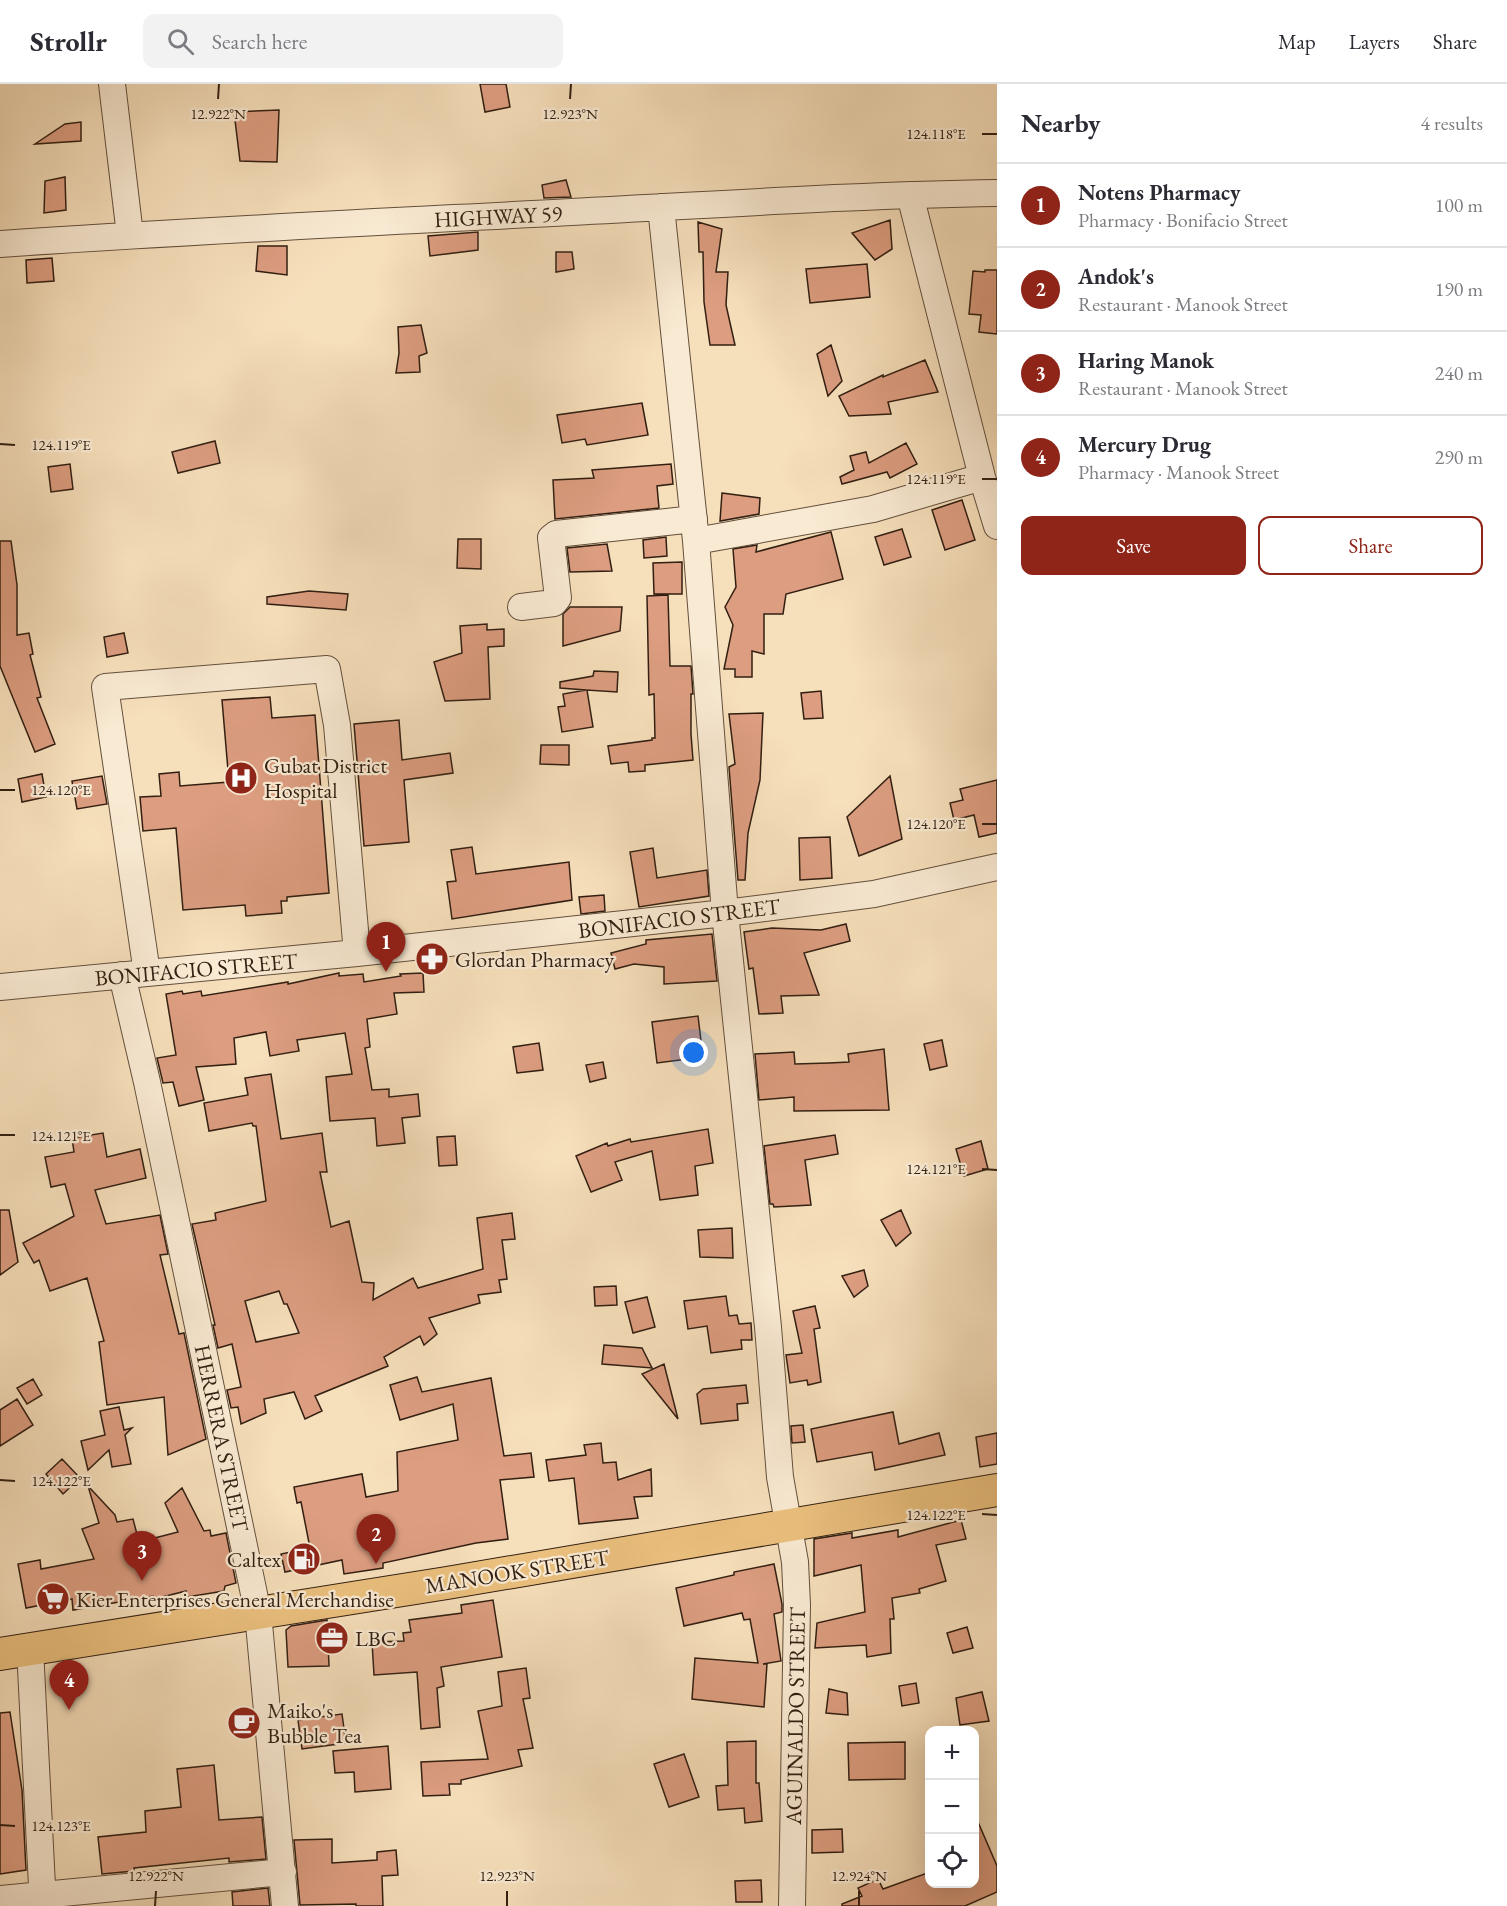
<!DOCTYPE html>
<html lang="en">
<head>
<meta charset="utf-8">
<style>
  :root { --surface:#fff; --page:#f2f2f3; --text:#2b2b33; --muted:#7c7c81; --line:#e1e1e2; --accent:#8f2418 }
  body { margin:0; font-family:"EB Garamond",serif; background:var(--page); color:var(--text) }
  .controls { position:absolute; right:18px; bottom:18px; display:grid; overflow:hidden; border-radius:12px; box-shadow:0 6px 24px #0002 }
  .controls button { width:54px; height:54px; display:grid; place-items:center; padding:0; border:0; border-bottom:2px solid var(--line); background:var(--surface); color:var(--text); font:30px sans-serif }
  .you { position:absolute; left:694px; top:969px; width:21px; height:21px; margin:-15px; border:4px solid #fff; border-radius:50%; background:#1a73e8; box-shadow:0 0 0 9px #1a73e833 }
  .badge { display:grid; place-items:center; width:39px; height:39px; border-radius:50%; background:var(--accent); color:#fff; font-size:20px; font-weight:700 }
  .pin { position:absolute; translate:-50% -50px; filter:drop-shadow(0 2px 3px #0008) }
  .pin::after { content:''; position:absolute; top:32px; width:21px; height:18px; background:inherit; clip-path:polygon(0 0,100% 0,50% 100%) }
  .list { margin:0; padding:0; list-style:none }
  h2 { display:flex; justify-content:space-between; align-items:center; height:78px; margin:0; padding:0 24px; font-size:26px }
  h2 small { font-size:20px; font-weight:400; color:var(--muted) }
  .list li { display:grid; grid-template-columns:39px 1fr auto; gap:18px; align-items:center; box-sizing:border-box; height:84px; padding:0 24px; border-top:2px solid var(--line) }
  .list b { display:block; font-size:22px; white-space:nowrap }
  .list p { margin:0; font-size:20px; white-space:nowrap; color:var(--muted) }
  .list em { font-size:20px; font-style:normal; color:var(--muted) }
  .actions { display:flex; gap:12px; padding:18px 24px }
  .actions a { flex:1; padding:14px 0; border:2px solid var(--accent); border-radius:12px; text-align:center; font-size:21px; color:var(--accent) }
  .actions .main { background:var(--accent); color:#fff }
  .icon { flex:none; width:33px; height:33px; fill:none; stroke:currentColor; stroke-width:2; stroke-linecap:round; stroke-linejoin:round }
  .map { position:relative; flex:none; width:997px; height:1822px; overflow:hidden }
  header { display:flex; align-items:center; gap:36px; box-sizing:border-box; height:84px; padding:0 30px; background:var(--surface); border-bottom:2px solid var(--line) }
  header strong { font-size:28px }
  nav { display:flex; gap:33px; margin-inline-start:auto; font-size:21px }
  .search { width:420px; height:54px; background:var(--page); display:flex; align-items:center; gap:15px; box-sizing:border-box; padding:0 21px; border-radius:12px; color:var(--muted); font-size:22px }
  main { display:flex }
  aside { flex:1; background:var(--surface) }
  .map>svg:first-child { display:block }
  .building { fill:#dc9d80; stroke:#321f12; stroke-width:1.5; fill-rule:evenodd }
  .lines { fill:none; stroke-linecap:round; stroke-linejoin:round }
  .minor-casing { stroke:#634f3c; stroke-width:28 }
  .major-casing { stroke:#321f12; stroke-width:34 }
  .minor { stroke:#f9ead3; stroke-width:26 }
  .major { stroke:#ebc07e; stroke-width:32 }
  .ticks { fill:none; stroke:#321f12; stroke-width:2 }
  .labels { text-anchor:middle; stroke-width:4.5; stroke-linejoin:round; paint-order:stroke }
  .street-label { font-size:22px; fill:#321f12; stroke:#f9ead3 }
  .poi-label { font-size:22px; fill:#321f12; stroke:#f9ead3; text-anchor:start }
  .ticks-label { font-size:15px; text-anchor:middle; fill:#321f12; stroke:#f9ead3; stroke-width:4.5; stroke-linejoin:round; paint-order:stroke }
</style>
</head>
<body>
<header>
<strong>Strollr</strong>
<div class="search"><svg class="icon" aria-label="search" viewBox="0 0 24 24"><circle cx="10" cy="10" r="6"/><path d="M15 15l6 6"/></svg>Search here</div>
<nav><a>Map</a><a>Layers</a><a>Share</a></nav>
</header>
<main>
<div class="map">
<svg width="997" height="1822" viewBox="0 0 997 1822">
  <rect width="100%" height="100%" fill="#f6dfbb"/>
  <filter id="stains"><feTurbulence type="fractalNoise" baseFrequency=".00333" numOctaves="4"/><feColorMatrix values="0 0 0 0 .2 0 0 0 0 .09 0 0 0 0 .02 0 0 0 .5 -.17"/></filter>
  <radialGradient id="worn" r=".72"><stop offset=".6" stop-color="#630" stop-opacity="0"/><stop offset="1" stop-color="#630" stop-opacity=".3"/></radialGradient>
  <path class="building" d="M480 0H506L510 23 485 28Z
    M279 26 277 78 240 77 234 28Z
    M81 38V57L35 60 65 40Z
    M65 93 66 126 44 129 45 97Z
    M566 96 571 113 544 114 542 101Z
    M890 136 892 165 875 176 852 149Z
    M698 138 722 145 716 188H728L726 221 735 261H710L704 218 703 168H699Z
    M478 148V166L430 172 428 152Z
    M258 162H287V191L256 187Z
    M556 168H572L574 185 556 188Z
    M52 174 54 197 27 199 26 176Z
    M867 180 870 213 810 219 806 185Z
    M985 186H997V250L979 248 981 231 969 230 973 187 985 188Z
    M421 241 427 269 419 272 420 288 396 289 399 269 398 243Z
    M831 261 842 297 828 312 817 270Z
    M925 276 938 308 888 318 891 330 849 332 839 312 883 291V293Z
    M642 319 648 351 587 361 585 355 562 359 557 331Z
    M215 357 220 379 178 389 172 368Z
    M906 359 917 380 890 394 887 388 842 400 840 393 854 386 850 372 866 368 869 379Z
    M70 380 73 405 51 408 48 383Z
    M671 380 673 400 657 402 659 424 555 435 553 396 594 394 592 386Z
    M722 409 760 414 759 430 720 437Z
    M962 416 975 456 945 466 932 426Z
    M902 445 911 473 884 481 875 453Z
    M831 448 843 495 786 510 783 530H764V570L752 567V593H735V585H724L733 541 725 523 736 503 733 465 757 461 756 468Z
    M666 453 667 472 644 474 643 456Z
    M458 455H481V485L457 484Z
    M0 457H11L17 501V551L29 549 33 570 30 571 41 613 37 614 55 660 35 668 0 582Z
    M607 460 612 487 570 488 567 464Z
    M682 478V510H654L653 479Z
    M309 507 348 510 346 526 267 520V513Z
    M668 511 670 582H691L693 610H691V650L693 676 645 681V687L629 688 628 678 611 680 608 662 652 656V654H655L654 610 649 611 647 512Z
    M570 523H622L620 547 563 562V530Z
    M487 540V546L504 545V562L488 563 490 615 445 617 434 578 462 569 460 542Z
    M124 549 128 569 107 573 104 553Z
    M594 587 618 588 617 608 587 606 593 643 562 648 558 623 565 622 563 610 586 606 560 604V598L593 592Z
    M821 607 823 634 804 635 801 609Z
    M270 613 272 634 315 631 329 809 287 813V817H281L282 829 246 832 245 821 183 826 176 744 143 747 140 713 161 712 159 690 179 688 180 702 229 698 222 616Z
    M763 629 760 696 748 749 745 796H738L729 683 735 680 729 630Z
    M399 636 402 676 450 669 453 689 404 696 409 758 364 762 354 640Z
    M541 661H569V681L540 680Z
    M42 690 46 713 22 718 18 695Z
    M102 692 107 720 77 725 72 697Z
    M890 692 902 755 859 772 847 733Z
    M997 696V749L979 753 974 731 954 736 950 719 963 716 960 705Z
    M830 753 832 794 800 796 799 754Z
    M472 763 476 790 569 778 572 816 452 835 447 798 456 797 451 766Z
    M653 764 657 794 707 786 709 812 639 823 630 768Z
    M604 811 605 827 581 830 579 813Z
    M846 840 850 857 804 869 819 911 781 912 783 929 759 930 753 884 749 885 744 848 772 844 821 846Z
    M712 850 717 897 664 900V883L634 880 615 885 611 869 646 860V856Z
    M339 889V892L363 890 364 898 401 892 400 890 423 889 424 908 394 909 397 930 367 935 370 963 365 964 372 1006 389 1005V1013L418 1010 420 1032 402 1034 405 1059 377 1062 375 1034 330 1037 326 993 352 990 345 949 297 956 299 967 270 972 266 948 234 954 236 980 196 983 204 1016 179 1022 173 998 163 999 157 974 176 971 166 910 182 907 183 910 201 907 202 912 288 898V900Z
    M698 932 703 973 657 979 652 938Z
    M942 956 947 982 930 986 924 960Z
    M539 959 543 986 517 989 513 963Z
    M884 965 889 1026 794 1027V1013L759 1016 755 970 794 968 795 980 829 979 849 978 848 970Z
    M603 978 606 994 590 998 586 981Z
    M271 990 281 1055 322 1049 327 1088H320L331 1143 349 1137 362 1198 374 1199 373 1216 413 1194 418 1204 483 1185 477 1134 512 1129 515 1155 502 1156 507 1195 499 1196 501 1208 478 1211 480 1219 429 1234 437 1250 424 1261 420 1252 384 1273 388 1282 315 1312 322 1327 305 1335 294 1308 264 1315 266 1329 241 1340 238 1323 231 1324 227 1306 241 1303 232 1260 218 1264 213 1241H215L192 1140 216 1136 215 1129 266 1117 256 1042H253L252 1039 209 1047 204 1019 248 1011 245 994ZM279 1207 284 1220H287L299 1249 256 1258 245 1217Z
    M708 1045 713 1079 695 1082 698 1111 660 1116 652 1067 615 1078 622 1096 591 1108 576 1072 607 1059 608 1062 630 1055 631 1058Z
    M103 1049 107 1073 140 1065 146 1094 95 1106 106 1140 160 1131 168 1170 160 1171 179 1250 184 1249 206 1355 168 1371 164 1313 107 1321 99 1258 104 1257 87 1194 50 1207 39 1176 34 1179 23 1159 74 1132 65 1100 51 1103 45 1073 74 1068 72 1054Z
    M835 1051 838 1070 805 1076 811 1121 774 1123 773 1120H770L764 1062Z
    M455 1052 457 1081 439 1082 437 1053Z
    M981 1057 988 1085 964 1092 956 1065Z
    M0 1126H9L18 1178 0 1191Z
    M901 1126 911 1149 896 1162 881 1136Z
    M732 1144 733 1174 700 1173 698 1146Z
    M864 1186 868 1202 854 1213 842 1192Z
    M616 1202 617 1221 595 1222 594 1203Z
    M726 1212 729 1232 737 1231 739 1240 751 1239 752 1256H741L742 1265 711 1269 707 1242 688 1245 684 1217Z
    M647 1213 655 1243 633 1249 625 1218Z
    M815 1222 820 1244 814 1245 821 1298 808 1301 807 1296 790 1299 786 1271 802 1269 793 1227Z
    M604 1261 642 1264 652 1284 602 1280Z
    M664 1280 678 1335 642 1290Z
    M417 1293 422 1308 491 1294 504 1372 531 1369 534 1393 500 1396 508 1455 476 1459 383 1479V1484L344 1490 342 1476 285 1488 281 1470 310 1464 301 1418 297 1419 294 1403 362 1390 366 1413 398 1407 397 1368 458 1356 453 1320 400 1336 390 1301Z
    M33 1295 42 1311 27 1320 17 1304Z
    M746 1301 748 1319 737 1320 738 1336 701 1340 697 1310 703 1305Z
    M17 1315 33 1341 0 1362V1326Z
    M119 1323 124 1346 132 1344 125 1351 131 1380 112 1383 109 1366 88 1386 81 1357 105 1351 100 1327Z
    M893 1328 899 1360 939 1349 945 1371 875 1386 872 1368 817 1378 811 1345Z
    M803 1341 805 1358 792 1359 791 1342Z
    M997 1349V1380L980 1383 976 1353Z
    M601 1359 603 1379 616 1378 618 1396 651 1385 652 1412 634 1413 638 1434 579 1440 574 1394 549 1397 546 1376 586 1371 584 1361Z
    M62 1375 80 1394 63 1410 46 1390Z
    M88 1402 115 1431 117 1438 133 1435 139 1458 178 1448 165 1419 182 1404 204 1447 210 1446 211 1452 226 1449 236 1499 225 1502 224 1507 187 1513 186 1507 154 1515 153 1512 73 1526 72 1515 26 1524 18 1480 40 1476 41 1485 94 1475 82 1445 99 1439Z
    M961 1436 966 1455 936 1461 946 1497 919 1505 920 1509 892 1514 894 1535H890L891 1569 867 1573 866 1561 815 1564 817 1539 865 1528 861 1481 814 1492V1455L852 1449V1454L898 1446V1453Z
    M774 1480 782 1520V1528L774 1530 781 1577 763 1580H767L764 1623 692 1615 695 1574 758 1579 750 1535 744 1536 742 1529 684 1542 676 1504 734 1491V1488Z
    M493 1516 502 1573 441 1583 444 1602 437 1604 440 1643 421 1645 417 1588 374 1591 372 1558 404 1557 403 1549 411 1548 409 1536 462 1529 461 1521Z
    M327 1536 329 1582 288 1583 286 1546 291 1542Z
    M967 1543 973 1564 953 1569 947 1549Z
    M526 1584 530 1614 523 1615 533 1664 518 1666 522 1682 461 1696V1700H449L450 1711 423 1712 421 1678 488 1675 478 1627 502 1622 498 1588Z
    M916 1599 919 1619 902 1622 899 1602Z
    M829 1605 847 1609 848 1631 826 1629Z
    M982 1608 989 1637 960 1641 956 1614Z
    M10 1628 22 1706 26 1786 0 1790V1629Z
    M342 1630 346 1659 302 1665 298 1636Z
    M756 1657V1699H759L762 1737 745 1739 744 1724 718 1726 716 1702 728 1701 727 1658Z
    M905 1658V1695L849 1696 848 1659Z
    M388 1662 391 1705 355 1708 354 1688 335 1689 333 1667Z
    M684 1670 699 1713 669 1723 654 1680Z
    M214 1681 219 1736 262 1733 266 1775 229 1778V1774L134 1784V1787L102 1790 98 1753 146 1748 145 1727 181 1723 177 1685Z
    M975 1731 997 1782V1808L965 1822H842V1820L862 1812 858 1804 878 1795 883 1805 930 1788V1800H975Z
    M842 1745 843 1768 812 1769V1746Z
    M332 1755V1779L377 1776V1768L396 1766 398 1791 382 1792 383 1822H356V1820L300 1821 294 1756Z
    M761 1796 762 1818H736L735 1797Z
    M268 1804 270 1822H233L232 1808Z"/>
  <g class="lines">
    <defs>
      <path id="minor" d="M112 0 130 151
        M910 111 982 393 997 442
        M661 123 696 457 725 829 768 1243 780 1393 795 1478 797 1521 792 1822
        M0 160C190 147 381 138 571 128 713 121 855 111 997 109
        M696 457 873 425 982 393
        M521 523 554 519 558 514 551 454 556 450 694 435
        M147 889 105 603 327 585 337 641 357 869
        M122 891 147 998 258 1529 285 1822
        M0 903 357 869 725 829 874 810 997 783
        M30 1564 43 1822
        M0 1815 283 1788"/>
      <path id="major" d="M0 1570 447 1499 997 1406"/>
    </defs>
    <use href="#minor" class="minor-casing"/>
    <use href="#major" class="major-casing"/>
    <use href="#minor" class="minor"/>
    <use href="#major" class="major"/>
  </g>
  <path class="ticks" d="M218 15 219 0M570 15 571 0M982 50H997M0 360 15 361M982 395H997M0 706H15M982 740H997M0 1051H15M982 1085 997 1086M0 1396 15 1397M982 1430 997 1431M0 1741 15 1742M155 1822 156 1807M507 1822V1807M859 1822V1807"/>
  <defs>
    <symbol id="hospital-disc" viewBox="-11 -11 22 22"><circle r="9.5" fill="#8f2418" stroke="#f9ead3"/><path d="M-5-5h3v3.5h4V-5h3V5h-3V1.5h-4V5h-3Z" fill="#fff"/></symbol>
    <symbol id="pharmacy-disc" viewBox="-11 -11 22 22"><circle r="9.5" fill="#8f2418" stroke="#f9ead3"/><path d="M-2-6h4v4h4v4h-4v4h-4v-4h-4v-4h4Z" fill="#fff"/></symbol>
    <symbol id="fuel-disc" viewBox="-11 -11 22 22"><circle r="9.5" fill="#8f2418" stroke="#f9ead3"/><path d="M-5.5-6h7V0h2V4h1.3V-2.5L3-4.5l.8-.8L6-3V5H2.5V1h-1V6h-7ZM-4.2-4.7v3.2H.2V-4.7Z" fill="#fff"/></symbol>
    <symbol id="supermarket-disc" viewBox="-11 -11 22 22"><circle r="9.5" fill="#8f2418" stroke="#f9ead3"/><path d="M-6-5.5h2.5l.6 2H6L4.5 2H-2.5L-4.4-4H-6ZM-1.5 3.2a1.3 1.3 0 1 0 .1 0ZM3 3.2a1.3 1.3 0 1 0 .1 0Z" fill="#fff"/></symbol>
    <symbol id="office-disc" viewBox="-11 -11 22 22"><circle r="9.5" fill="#8f2418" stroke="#f9ead3"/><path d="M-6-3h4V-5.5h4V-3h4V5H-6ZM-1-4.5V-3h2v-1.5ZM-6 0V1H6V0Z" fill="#fff"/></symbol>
    <symbol id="cafe-disc" viewBox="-11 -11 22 22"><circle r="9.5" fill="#8f2418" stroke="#f9ead3"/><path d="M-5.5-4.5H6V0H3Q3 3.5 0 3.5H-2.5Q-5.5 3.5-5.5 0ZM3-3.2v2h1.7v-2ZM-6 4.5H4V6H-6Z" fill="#fff"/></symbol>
  </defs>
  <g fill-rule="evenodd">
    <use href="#hospital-disc" x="222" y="675" width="38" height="38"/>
    <use href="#pharmacy-disc" x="413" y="856" width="38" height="38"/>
    <use href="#fuel-disc" x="285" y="1456" width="38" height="38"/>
    <use href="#supermarket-disc" x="34" y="1496" width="38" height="38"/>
    <use href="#office-disc" x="313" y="1535" width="38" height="38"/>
    <use href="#cafe-disc" x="225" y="1620" width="38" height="38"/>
  </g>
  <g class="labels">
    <g class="street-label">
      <text transform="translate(498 132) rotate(-3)" y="8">HIGHWAY 59</text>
      <text transform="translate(679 834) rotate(-7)" y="8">BONIFACIO STREET</text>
      <text transform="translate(196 885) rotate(-5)" y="8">BONIFACIO STREET</text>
      <text transform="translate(222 1354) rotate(78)" y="8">HERRERA STREET</text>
      <text transform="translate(517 1487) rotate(-9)" y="8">MANOOK STREET</text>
      <text transform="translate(795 1632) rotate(-89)" y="8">AGUINALDO STREET</text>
    </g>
    <g class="poi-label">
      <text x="264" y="689">Gubat District<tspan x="264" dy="25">Hospital</tspan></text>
      <text x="455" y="883">Glordan Pharmacy</text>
      <text x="281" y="1483" text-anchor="end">Caltex</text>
      <text x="76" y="1523">Kier Enterprises General Merchandise</text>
      <text x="355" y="1562">LBC</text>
      <text x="267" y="1634">Maiko's<tspan x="267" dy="25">Bubble Tea</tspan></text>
    </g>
  </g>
  <g class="ticks-label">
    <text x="218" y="35">12.922°N</text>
    <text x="570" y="35">12.923°N</text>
    <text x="936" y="55">124.118°E</text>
    <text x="61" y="366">124.119°E</text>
    <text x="936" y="400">124.119°E</text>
    <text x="61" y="711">124.120°E</text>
    <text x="936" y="745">124.120°E</text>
    <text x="61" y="1057">124.121°E</text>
    <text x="936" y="1090">124.121°E</text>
    <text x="61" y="1402">124.122°E</text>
    <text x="936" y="1436">124.122°E</text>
    <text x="61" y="1747">124.123°E</text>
    <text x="156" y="1797">12.922°N</text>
    <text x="507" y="1797">12.923°N</text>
    <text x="859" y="1797">12.924°N</text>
  </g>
  <rect width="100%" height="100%" filter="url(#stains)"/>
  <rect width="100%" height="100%" fill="url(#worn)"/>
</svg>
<div class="controls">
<button>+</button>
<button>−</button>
<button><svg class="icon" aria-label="locate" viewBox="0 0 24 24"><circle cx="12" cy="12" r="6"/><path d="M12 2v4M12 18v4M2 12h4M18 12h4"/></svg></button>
</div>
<div class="you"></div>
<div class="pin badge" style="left:386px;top:888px">1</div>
<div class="pin badge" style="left:376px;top:1480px">2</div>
<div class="pin badge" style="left:142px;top:1497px">3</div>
<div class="pin badge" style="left:69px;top:1626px">4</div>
</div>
<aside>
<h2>Nearby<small>4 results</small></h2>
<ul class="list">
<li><span class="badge">1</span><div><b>Notens Pharmacy</b><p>Pharmacy · Bonifacio Street</p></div><em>100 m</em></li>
<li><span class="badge">2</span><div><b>Andok's</b><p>Restaurant · Manook Street</p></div><em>190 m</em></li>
<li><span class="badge">3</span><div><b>Haring Manok</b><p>Restaurant · Manook Street</p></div><em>240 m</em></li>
<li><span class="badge">4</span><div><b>Mercury Drug</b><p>Pharmacy · Manook Street</p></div><em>290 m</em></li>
</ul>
<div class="actions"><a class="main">Save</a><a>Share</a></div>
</aside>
</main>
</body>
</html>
